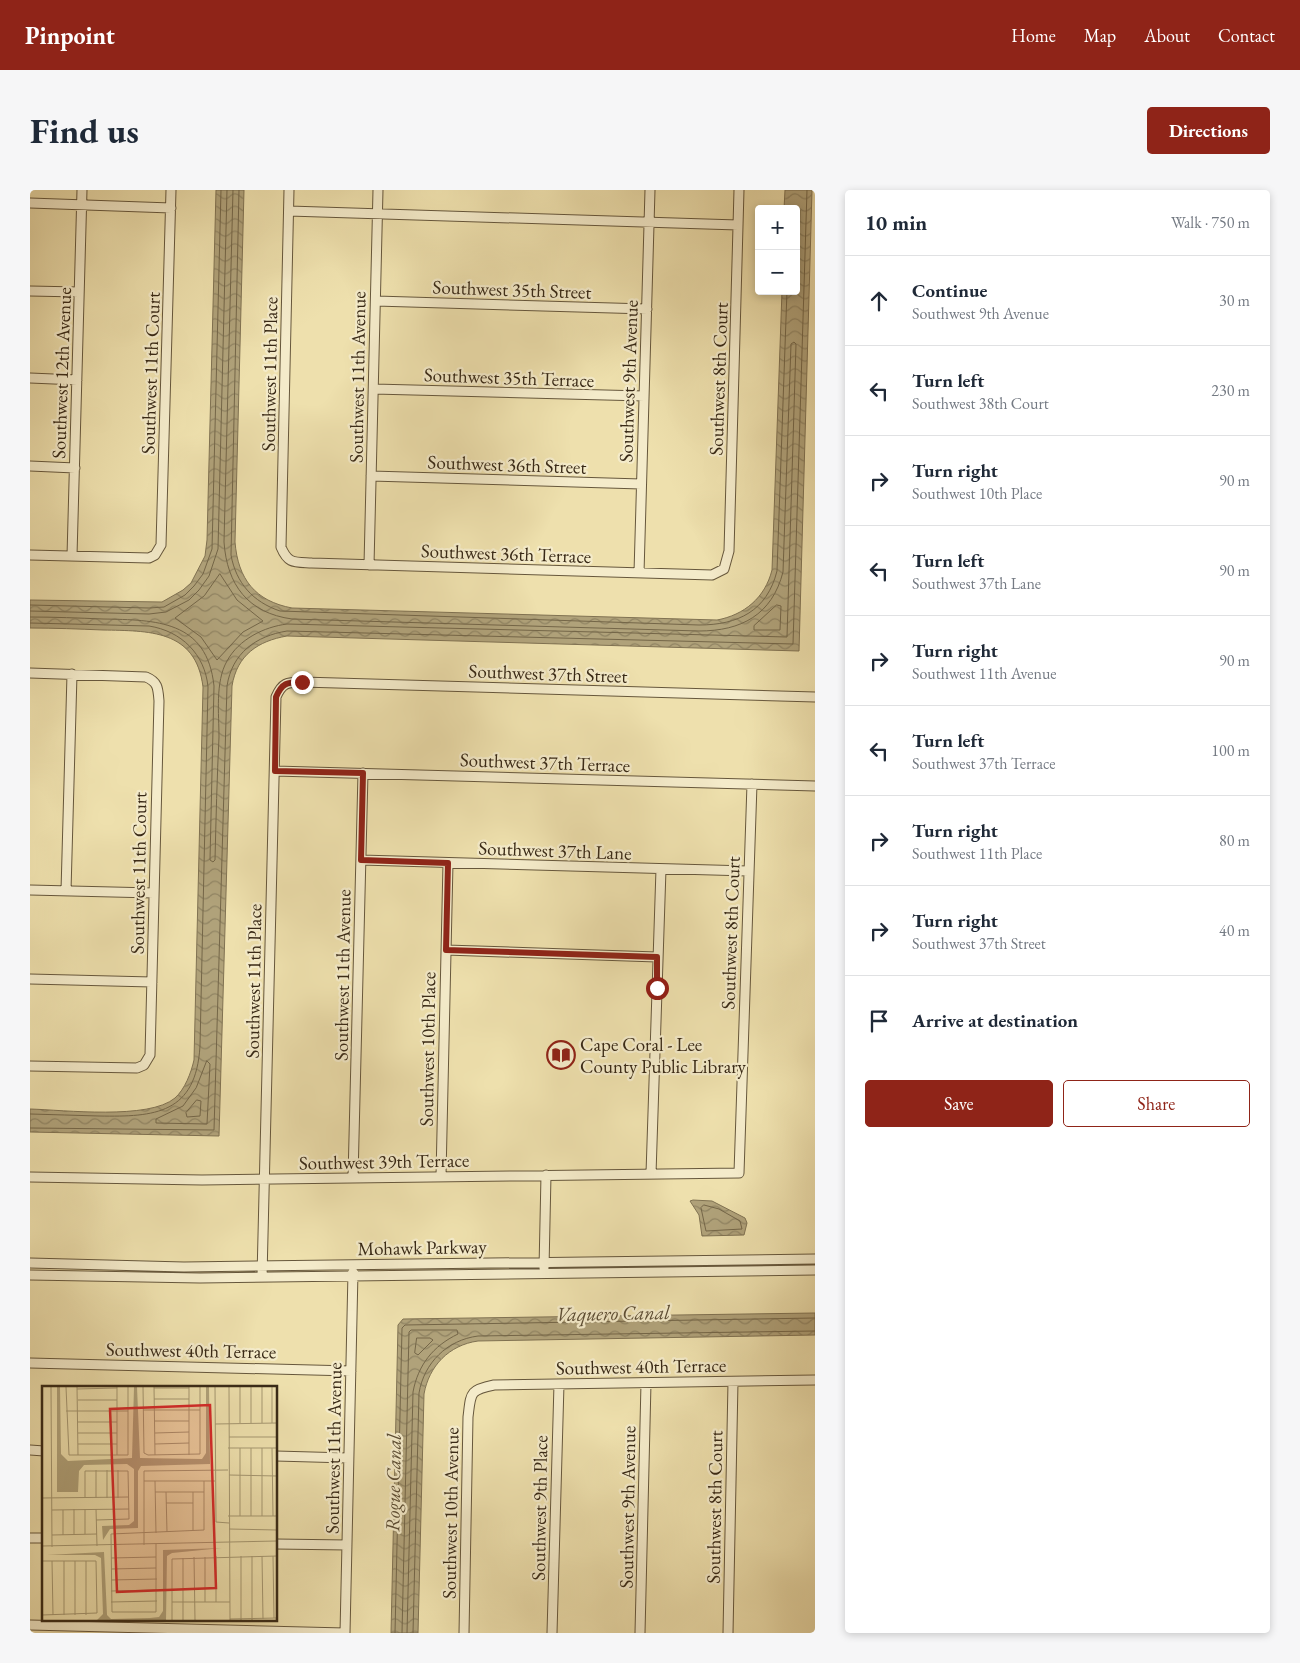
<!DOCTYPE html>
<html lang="en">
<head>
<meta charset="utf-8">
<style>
  :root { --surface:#fff; --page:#f6f6f7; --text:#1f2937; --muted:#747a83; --line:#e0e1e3; --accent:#8f2418 }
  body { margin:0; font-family:"EB Garamond",serif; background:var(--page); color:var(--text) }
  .controls { position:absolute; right:15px; top:15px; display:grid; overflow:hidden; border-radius:5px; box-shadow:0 2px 8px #0003 }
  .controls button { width:45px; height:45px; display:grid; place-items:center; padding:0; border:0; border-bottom:1px solid var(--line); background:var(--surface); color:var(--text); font:25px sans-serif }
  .stop { position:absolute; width:15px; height:15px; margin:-11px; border:4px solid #8f2418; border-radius:50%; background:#fff }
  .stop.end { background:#8f2418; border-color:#fff; box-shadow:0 1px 5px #0008 }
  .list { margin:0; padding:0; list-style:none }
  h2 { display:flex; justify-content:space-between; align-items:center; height:65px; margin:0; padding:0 20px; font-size:21px }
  h2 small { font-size:16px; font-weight:400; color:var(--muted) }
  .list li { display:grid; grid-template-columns:32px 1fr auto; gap:15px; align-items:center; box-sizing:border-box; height:90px; padding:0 20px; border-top:1px solid var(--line) }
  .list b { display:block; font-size:19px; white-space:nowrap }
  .list p { margin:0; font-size:16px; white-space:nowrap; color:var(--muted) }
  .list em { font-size:16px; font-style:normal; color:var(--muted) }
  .actions { display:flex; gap:10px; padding:15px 20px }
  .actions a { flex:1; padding:11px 0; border:1px solid var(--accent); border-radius:5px; text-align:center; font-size:18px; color:var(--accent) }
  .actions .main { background:var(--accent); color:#fff }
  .icon { flex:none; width:28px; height:28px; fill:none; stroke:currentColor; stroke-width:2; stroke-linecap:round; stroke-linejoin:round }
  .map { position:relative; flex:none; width:785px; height:1443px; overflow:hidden; border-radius:5px }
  header { display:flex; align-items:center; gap:30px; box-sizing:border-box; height:70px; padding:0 25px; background:var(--accent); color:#fff }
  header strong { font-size:24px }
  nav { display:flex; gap:28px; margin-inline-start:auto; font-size:18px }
  .intro { display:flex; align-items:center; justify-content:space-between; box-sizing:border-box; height:120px; padding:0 30px }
  h1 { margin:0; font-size:35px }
  .button { padding:12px 22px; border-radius:5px; background:var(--accent); color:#fff; font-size:18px; font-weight:700 }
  main { display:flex; gap:30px; padding:0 30px }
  aside { flex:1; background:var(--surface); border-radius:5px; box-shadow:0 2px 8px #0003 }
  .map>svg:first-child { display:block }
  .water { fill:url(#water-waves); stroke:#807252 }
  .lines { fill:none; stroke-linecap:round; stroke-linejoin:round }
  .shore { stroke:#746648; stroke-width:1 }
  .minor-casing { stroke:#66573c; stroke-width:11 }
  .minor { stroke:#f4ebca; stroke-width:9 }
  .route { stroke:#8f2418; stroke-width:6 }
  .labels { text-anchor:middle; stroke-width:4.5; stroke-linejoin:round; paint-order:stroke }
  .street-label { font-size:19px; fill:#382916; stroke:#f4ebca }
  .poi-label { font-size:19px; fill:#382916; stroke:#f4ebca; text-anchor:start }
  .water-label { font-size:20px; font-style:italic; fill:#5c4d34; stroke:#f4ebca }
  .inset-road { fill:none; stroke:#a59771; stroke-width:1 }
  .view { fill:#d62828; fill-opacity:0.15; stroke:#d62828; stroke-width:2.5 }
  .inset-edge { fill:none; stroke:#382916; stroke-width:2.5 }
</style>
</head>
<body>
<header>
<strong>Pinpoint</strong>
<nav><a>Home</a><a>Map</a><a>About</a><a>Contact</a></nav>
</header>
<div class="intro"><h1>Find us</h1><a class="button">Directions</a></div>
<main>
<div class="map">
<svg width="785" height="1443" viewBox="0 0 785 1443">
  <defs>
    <pattern id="water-waves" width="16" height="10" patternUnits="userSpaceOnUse" patternTransform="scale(1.25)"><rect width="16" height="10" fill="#b0a27a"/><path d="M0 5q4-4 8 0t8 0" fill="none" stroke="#908463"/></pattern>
  </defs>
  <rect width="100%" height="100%" fill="#eee0ad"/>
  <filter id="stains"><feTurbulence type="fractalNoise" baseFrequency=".004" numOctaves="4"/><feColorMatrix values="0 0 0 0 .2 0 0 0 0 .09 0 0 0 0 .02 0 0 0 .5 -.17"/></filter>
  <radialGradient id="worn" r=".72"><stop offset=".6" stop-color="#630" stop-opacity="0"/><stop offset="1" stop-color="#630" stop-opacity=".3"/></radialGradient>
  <path class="water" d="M186 0H214L205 352C208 389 225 411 262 418L687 430C714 425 735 408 742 380L752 101H766V19H754L755 0H782L769 461 257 446C228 451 207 465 202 496L189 946 0 942V919C34 920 119 930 145 908 155 899 161 883 164 870L173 497C166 439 118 441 73 440 49 439 24 438 0 438V410L132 412 153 400 161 393 175 366 177 350Z
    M663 1010 682 1011 715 1028 717 1033 714 1045 672 1046 669 1025 660 1011Z
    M785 1123V1145L448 1151C419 1155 399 1176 394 1204L388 1443H361L368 1135 373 1129Z"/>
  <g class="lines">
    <path class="shore" d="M209 0 201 365C206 393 223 412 250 421L669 435C708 435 737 421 747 381L757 101
      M763 101 765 104 768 102 770 20 766 19
      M190 384 207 410 233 431 213 442 187 470 171 447 145 428 174 406Z
      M0 415 119 418 134 417 155 405 164 396 173 384 182 359 191 0
      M747 415 751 416 750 440H724V436Z
      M0 421 119 424 136 422 159 410 169 400 179 386 188 359 197 0
      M0 427C24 427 49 428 73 429 126 430 177 430 184 496L180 670 183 672 185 670C186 629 187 588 189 547 189 524 185 492 197 471 209 449 234 437 257 434L757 447 766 154 764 152 761 154 753 382C742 425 711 441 669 441L262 429C218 423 197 395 194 352L203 0
      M0 433 119 436C151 441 175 464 178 497L170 856C166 924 125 927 69 926 46 925 23 925 0 924
      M177 871 180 874 177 934 126 933V929L153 916 166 898Z
      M167 910 171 911 170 926 157 927 156 923Z
      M0 938 184 940 197 496C202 463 226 446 257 441L763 454 777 0
      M674 1015 689 1019 710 1031 712 1039 676 1041 671 1018Z
      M387 1148H400L403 1150 388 1165 385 1163Z
      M365 1443 372 1138 375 1135 785 1128
      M372 1443 379 1142 381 1140H427L428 1144C403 1156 388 1175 383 1202L377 1443
      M383 1443 389 1203C394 1173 417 1150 448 1146L785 1141"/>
    <defs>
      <path id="minor" d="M259 0 251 357C258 374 264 372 282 373L682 385 694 379 699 361 709 0
        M0 13 141 18
        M259 21 708 35
        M0 101 49 102
        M346 111 617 119
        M0 188 47 190
        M344 199 614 206
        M0 276 45 278
        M341 286 611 294
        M0 365 119 368 125 365 131 355 141 0
        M42 366 52 0
        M339 375 348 0
        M609 383 620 0
        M0 483 116 487C128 492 128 498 129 511L120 865 114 875 107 878 0 876
        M245 581 785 596
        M331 670 718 681
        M0 700 124 703
        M36 701 42 484
        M416 760 627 767
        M0 789 122 792
        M621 984 631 679
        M411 986 418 673
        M0 987 172 990 709 983 722 594
        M323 988 333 583
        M0 1073 154 1077 785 1069
        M514 1078 516 985
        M0 1085 170 1088 785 1080
        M232 1087 246 507C252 493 257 492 272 492L785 507
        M0 1173 321 1181
        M0 1260 14 1261
        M246 1266 318 1268
        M0 1348H14
        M246 1354 317 1355
        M0 1435 315 1443
        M315 1443 323 1082
        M434 1443 438 1227C441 1203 439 1200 464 1195L785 1190
        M522 1443 529 1194
        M610 1443 616 1193
        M698 1443 703 1192"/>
    </defs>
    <use href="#minor" class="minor-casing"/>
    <use href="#minor" class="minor"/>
  </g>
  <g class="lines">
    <path class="route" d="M272 492C257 492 252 493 246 507L245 581 333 583 331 670 418 673 416 760 627 767V798"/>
  </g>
  <defs>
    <symbol id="library-ring" viewBox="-11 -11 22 22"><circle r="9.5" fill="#f4ebca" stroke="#8f2418" stroke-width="1.5"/><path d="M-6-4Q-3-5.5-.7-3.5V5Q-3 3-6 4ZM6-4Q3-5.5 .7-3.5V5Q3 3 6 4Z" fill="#8f2418"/></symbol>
  </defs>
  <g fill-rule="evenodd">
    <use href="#library-ring" x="515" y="849" width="32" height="32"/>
  </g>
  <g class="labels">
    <g class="street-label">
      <text transform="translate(482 99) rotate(2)" y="7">Southwest 35th Street</text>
      <text transform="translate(31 183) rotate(-88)" y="7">Southwest 12th Avenue</text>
      <text transform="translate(120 183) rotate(-88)" y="7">Southwest 11th Court</text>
      <text transform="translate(239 184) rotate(-89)" y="7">Southwest 11th Place</text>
      <text transform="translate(327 187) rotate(-89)" y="7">Southwest 11th Avenue</text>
      <text transform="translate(479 187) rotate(2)" y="7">Southwest 35th Terrace</text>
      <text transform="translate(688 189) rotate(-88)" y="7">Southwest 8th Court</text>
      <text transform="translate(598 191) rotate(-88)" y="7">Southwest 9th Avenue</text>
      <text transform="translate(477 274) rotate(2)" y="7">Southwest 36th Street</text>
      <text transform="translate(476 363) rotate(2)" y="7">Southwest 36th Terrace</text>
      <text transform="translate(518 483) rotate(2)" y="7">Southwest 37th Street</text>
      <text transform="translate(515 572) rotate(2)" y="7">Southwest 37th Terrace</text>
      <text transform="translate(525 660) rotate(2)" y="7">Southwest 37th Lane</text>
      <text transform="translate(108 683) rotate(-89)" y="7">Southwest 11th Court</text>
      <text transform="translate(700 743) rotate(-88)" y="7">Southwest 8th Court</text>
      <text transform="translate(312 785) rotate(-89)" y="7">Southwest 11th Avenue</text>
      <text transform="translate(223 791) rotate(-89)" y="7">Southwest 11th Place</text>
      <text transform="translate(397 859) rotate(-89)" y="7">Southwest 10th Place</text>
      <text transform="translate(354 971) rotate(-1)" y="7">Southwest 39th Terrace</text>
      <text transform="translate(392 1057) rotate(-1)" y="7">Mohawk Parkway</text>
      <text transform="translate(161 1160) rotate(1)" y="7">Southwest 40th Terrace</text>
      <text transform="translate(611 1176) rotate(-1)" y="7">Southwest 40th Terrace</text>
      <text transform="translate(303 1258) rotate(-89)" y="7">Southwest 11th Avenue</text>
      <text transform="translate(597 1317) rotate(-89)" y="7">Southwest 9th Avenue</text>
      <text transform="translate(684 1317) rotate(-89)" y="7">Southwest 8th Court</text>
      <text transform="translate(509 1318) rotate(-89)" y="7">Southwest 9th Place</text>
      <text transform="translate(420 1323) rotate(-89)" y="7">Southwest 10th Avenue</text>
    </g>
    <g class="poi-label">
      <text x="550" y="861">Cape Coral - Lee<tspan x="550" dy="22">County Public Library</tspan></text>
    </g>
    <g class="water-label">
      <text transform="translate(583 1123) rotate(-1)" y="7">Vaquero Canal</text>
      <text transform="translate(363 1293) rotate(-89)" y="7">Rogue Canal</text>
    </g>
  </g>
  <g transform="translate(12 1196)">
    <rect width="235" height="235" fill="#eee0ad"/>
    <path d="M15 1H18L19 68 26 75 90 72 92 1H95L98 72 160 73 164 67V1H167L168 78 99 80 96 85V142L68 143 61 154 60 140 87 139 92 135V83L85 78 42 79 37 85 36 106H15ZM180 162 130 167 125 170 124 234H55L61 228 59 172 53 169H5L62 166 65 229 69 233 108 232 117 231 121 225V164Z" fill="#b0a27a"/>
    <path class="inset-road" d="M9 1 10 161M24 1 27 69H86V1M35 1 36 69M75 1V69M101 1 102 67 106 69 158 68V1M112 1 113 69M147 1V69M173 1 174 136 187 137M187 1 188 234M198 1V37M209 1V37M220 1V37M230 1V37M112 2H147M35 3 75 2M112 13H147M36 14H75M101 24H158M24 25H86M113 35H147M36 36H75M173 38 235 37M36 47H75M113 47 147 46M187 51H235M36 58H75M113 58 147 57M186 62H235M198 62V130M209 62V130M220 62V130M230 62 231 130M54 84V112M65 84V112M76 84V112M187 89 235 90M102 95H173M113 95 114 147M113 106H162M124 106 125 146M151 106V145M0 112 87 111M43 112V85H86L87 133 54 134M124 117H151M32 123V148M43 123V148M54 123 55 160M10 124 87 123M21 124V149M186 130H235M187 143 235 144M10 149 55 148M114 158V226H70L69 148 162 144V95M102 159V85L186 84M0 160 235 155M174 170V216M199 170V234M210 170V234M220 170 221 233M231 170 232 232M152 171 153 234M163 171V216M69 172 114 171M141 172V234M0 175H54L55 227 0 229M10 175 11 229M22 175V229M33 175V229M44 175V229M69 183 114 182M69 194 115 193M69 205 115 204M69 216 115 215M130 216H188M188 233 235 232M130 234V173L235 170"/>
    <path class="view" d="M168 19 174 202 75 206 68 23Z"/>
    <rect width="235" height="235" class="inset-edge"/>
  </g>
  <rect width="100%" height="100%" filter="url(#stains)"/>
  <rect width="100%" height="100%" fill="url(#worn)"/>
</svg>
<div class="controls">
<button>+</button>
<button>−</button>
</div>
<div class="stop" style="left:627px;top:798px"></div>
<div class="stop end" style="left:272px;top:492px"></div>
</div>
<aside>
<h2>10 min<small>Walk · 750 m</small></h2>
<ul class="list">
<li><svg class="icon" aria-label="ahead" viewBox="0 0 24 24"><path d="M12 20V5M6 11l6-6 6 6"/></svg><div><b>Continue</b><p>Southwest 9th Avenue</p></div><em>30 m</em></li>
<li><svg class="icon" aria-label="left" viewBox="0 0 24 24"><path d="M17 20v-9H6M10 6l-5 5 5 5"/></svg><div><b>Turn left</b><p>Southwest 38th Court</p></div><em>230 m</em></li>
<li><svg class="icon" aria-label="right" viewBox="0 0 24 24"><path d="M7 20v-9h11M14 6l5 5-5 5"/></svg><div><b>Turn right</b><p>Southwest 10th Place</p></div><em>90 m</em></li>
<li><svg class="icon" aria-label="left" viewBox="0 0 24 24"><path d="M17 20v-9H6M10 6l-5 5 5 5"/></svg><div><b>Turn left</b><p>Southwest 37th Lane</p></div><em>90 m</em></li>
<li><svg class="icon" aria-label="right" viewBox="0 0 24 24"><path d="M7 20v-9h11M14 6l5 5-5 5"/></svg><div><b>Turn right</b><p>Southwest 11th Avenue</p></div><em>90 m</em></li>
<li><svg class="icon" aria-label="left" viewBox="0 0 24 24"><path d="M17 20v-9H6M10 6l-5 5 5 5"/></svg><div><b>Turn left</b><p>Southwest 37th Terrace</p></div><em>100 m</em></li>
<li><svg class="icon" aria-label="right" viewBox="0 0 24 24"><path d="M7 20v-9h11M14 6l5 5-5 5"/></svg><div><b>Turn right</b><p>Southwest 11th Place</p></div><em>80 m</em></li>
<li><svg class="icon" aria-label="right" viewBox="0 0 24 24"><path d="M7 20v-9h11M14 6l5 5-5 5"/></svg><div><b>Turn right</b><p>Southwest 37th Street</p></div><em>40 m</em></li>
<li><svg class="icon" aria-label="arrive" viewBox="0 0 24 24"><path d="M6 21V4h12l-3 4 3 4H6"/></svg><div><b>Arrive at destination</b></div></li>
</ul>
<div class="actions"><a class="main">Save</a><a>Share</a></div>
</aside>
</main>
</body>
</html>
